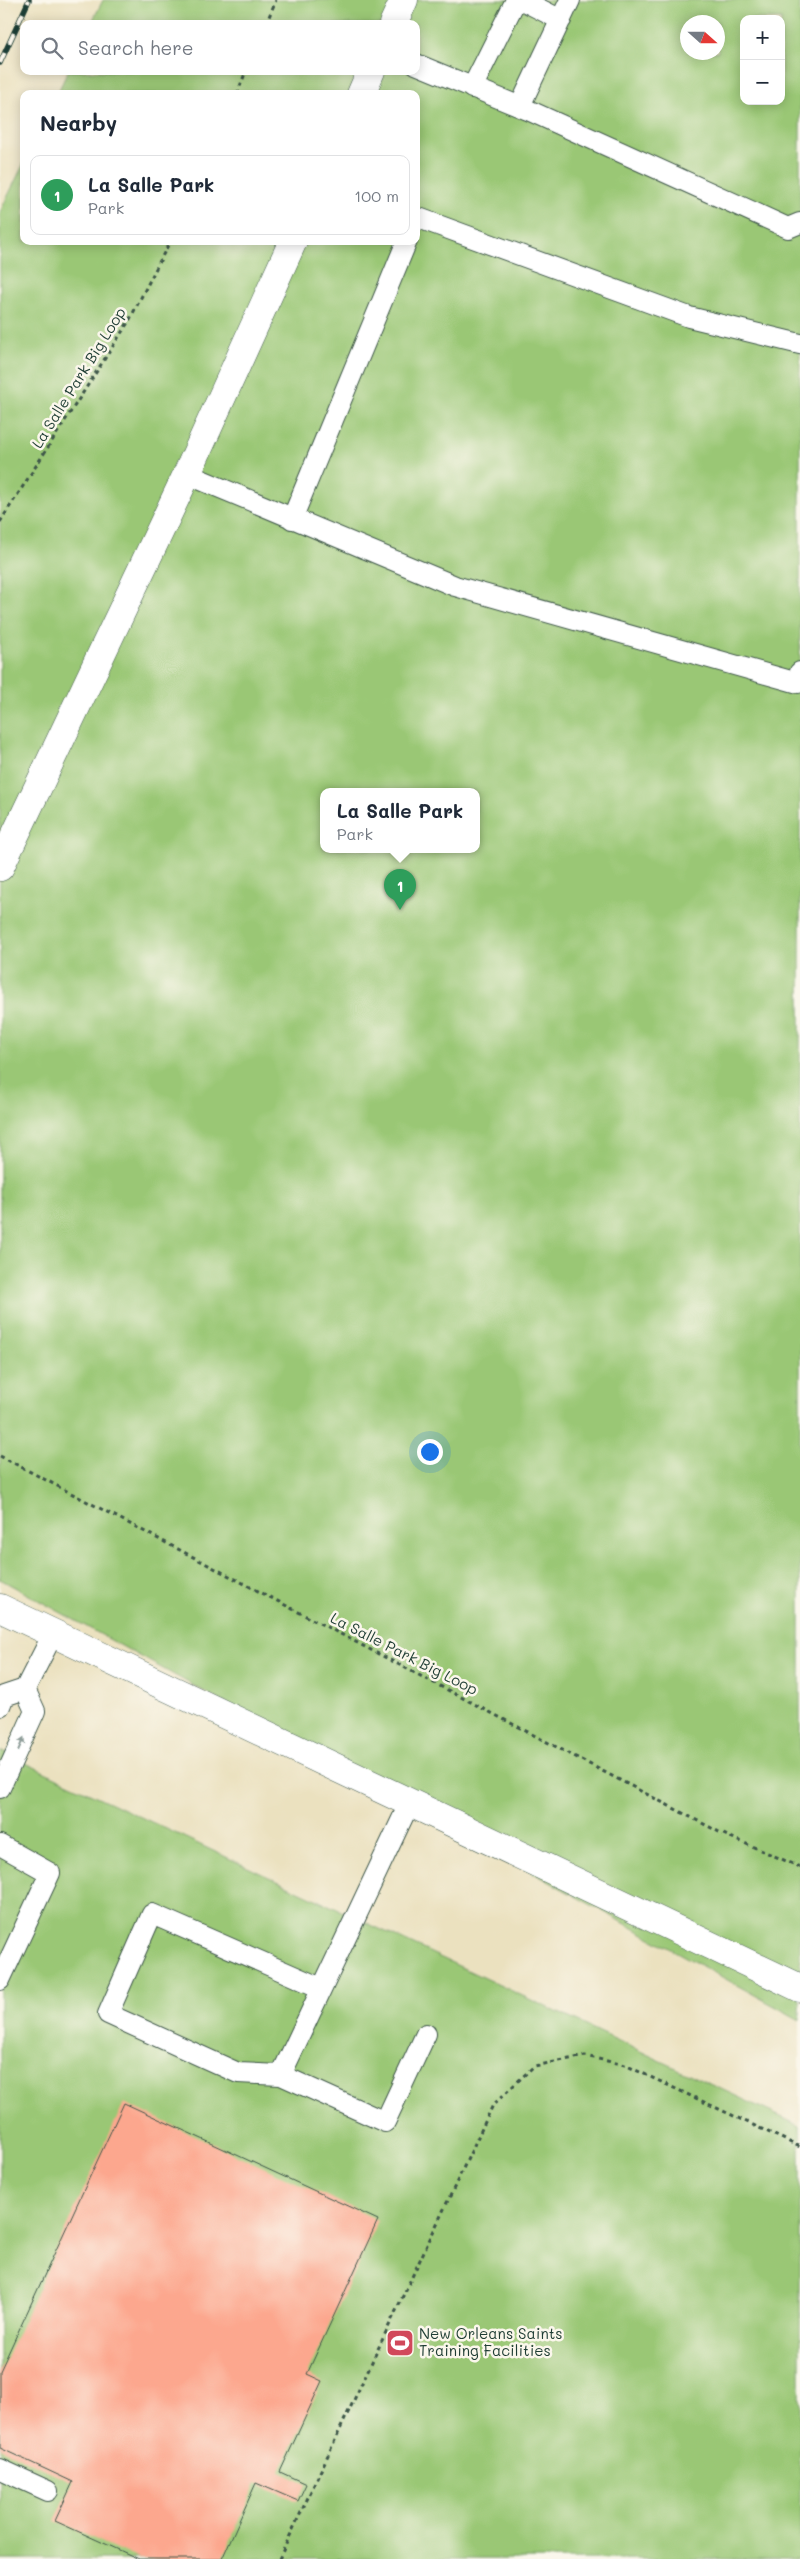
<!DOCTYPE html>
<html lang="en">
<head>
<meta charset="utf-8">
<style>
  :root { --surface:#fff; --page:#f6f6f7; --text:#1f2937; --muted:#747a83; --line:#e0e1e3; --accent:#d1495b }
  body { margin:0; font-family:Mali,sans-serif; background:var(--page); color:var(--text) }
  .controls { position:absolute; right:15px; top:15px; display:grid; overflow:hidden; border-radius:10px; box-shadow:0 2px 12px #0003 }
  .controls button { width:45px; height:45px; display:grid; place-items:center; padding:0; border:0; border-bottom:1px solid var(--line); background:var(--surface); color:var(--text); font:25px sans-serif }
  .compass { position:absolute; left:680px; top:15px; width:45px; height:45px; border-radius:50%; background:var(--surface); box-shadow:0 2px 12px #0003; rotate:111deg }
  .you { position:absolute; left:429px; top:1451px; width:18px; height:18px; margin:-12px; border:4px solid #fff; border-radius:50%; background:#1a73e8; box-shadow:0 0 0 8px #1a73e833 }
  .badge { display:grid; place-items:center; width:32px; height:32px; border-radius:50%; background:var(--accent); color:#fff; font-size:16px; font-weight:700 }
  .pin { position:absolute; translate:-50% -41px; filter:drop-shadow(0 1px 2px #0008) }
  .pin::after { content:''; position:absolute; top:26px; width:18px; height:15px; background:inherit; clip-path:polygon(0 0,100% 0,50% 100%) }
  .popup { position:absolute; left:320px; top:788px; width:160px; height:65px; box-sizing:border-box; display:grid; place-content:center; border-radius:10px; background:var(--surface); filter:drop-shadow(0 1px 4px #0005); font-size:16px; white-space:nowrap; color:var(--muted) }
  .popup b { font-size:19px; color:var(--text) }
  .popup::after { content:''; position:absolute; left:50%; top:100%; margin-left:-10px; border:10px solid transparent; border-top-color:var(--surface) }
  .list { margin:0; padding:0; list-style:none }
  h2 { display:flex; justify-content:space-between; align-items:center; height:65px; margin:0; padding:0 20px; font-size:21px }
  h2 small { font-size:16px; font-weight:400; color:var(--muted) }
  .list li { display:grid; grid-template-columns:32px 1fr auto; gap:15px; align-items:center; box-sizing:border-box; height:80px; margin:0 10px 10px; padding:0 10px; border:1px solid var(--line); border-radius:10px }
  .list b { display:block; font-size:19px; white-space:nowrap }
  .list p { margin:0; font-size:16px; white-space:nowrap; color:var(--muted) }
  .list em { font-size:16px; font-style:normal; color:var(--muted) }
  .icon { flex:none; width:28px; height:28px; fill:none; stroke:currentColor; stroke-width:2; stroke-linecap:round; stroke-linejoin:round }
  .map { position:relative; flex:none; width:800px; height:2559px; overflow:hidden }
  .search { position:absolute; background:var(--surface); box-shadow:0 2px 12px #0003; left:20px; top:20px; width:400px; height:55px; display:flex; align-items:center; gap:12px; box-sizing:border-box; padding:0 18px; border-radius:10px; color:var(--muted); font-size:19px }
  .panel { position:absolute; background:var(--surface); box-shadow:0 2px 12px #0003; left:20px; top:90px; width:400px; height:155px; border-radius:10px }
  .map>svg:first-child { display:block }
  .green { fill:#9ac775; stroke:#5c8254; fill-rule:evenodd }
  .building { fill:#fca78e }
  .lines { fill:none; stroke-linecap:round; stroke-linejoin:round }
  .lane-casing { stroke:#3e5649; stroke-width:22 }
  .street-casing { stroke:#3e5649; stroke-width:29 }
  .path { stroke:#3e5649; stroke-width:3; stroke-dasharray:4 4; stroke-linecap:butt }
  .lane { stroke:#fff; stroke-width:20 }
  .street { stroke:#fff; stroke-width:28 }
  .rail-casing { stroke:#1f3d34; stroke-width:5.5 }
  .rail { stroke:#fbf7ec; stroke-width:4; stroke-dasharray:11; stroke-linecap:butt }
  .oneway { fill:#8f9e9a }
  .labels { text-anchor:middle; stroke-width:5; stroke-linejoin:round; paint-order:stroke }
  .street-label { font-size:15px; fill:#1f3d34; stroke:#fbf7ec }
  .poi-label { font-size:15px; fill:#1f3d34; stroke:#fbf7ec; text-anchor:start }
</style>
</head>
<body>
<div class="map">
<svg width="800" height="2559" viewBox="0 0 800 2559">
  <rect width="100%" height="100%" fill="#fbf7ec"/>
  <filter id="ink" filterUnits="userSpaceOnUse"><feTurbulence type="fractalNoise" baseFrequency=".02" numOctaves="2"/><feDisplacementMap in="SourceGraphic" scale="10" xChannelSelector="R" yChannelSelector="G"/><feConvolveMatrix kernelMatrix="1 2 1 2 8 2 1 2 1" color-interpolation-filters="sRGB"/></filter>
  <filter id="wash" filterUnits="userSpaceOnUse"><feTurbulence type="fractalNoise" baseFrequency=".0096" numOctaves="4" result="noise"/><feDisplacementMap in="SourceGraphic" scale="20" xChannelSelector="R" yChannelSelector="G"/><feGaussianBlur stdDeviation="1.12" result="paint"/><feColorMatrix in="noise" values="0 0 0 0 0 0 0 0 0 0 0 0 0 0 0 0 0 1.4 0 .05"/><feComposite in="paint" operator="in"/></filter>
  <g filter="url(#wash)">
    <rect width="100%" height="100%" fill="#ebe1bf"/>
    <path class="green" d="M103 0H800V2020L0 1579V212L24 163V241H416V94H57L68 71H416V24H91ZM744 19H781V101H744ZM688 22H718V52H688ZM324 791H476V849H324Z
      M0 1751 800 2126V2559H0Z"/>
    <g id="blocks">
      <path class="building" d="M124 2103 378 2220 307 2374 322 2381 280 2472 306 2484 298 2501 256 2483 222 2559H139L55 2521 73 2482 0 2448V2371Z"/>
    </g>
  </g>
  <g filter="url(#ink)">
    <use href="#blocks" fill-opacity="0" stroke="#3e5649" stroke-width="1"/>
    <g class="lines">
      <defs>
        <path id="lane" d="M522 0 561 20
          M416 64 528 110 788 228 800 223
          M472 88 516 0
          M520 106 570 0
          M416 217 689 317 800 344
          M187 474 455 586 798 683 800 672
          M292 519 407 241
          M0 1706 4 1696 25 1689 53 1634
          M0 1788 35 1711 25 1689
          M0 1845 50 1873 0 1980
          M321 1988 152 1914 108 2014 238 2073 281 2075 385 2122 426 2034
          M281 2075 410 1802
          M0 2469 48 2491"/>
        <path id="street" d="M393 24 404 0
          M361 94 371 71
          M0 867 187 474 293 241
          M0 1608 800 1988"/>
      </defs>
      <use href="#lane" class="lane-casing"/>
      <use href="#street" class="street-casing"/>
      <path class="path" d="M266 24 276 0
        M237 94 246 71
        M0 522 129 321 170 241
        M0 1456 721 1833 800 1867
        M279 2559 493 2105 534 2066 585 2056 625 2065 800 2147"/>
      <use href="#lane" class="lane"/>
      <use href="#street" class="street"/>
      <defs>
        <path id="rail" d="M0 63 29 0"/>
      </defs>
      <use href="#rail" class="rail-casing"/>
      <use href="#rail" class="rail"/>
    </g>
    <defs><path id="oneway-solid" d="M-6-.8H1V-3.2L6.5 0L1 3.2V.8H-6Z" transform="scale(1.25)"/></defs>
    <use class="oneway" href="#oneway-solid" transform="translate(21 1744) rotate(-66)"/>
  </g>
  <defs>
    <symbol id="stadium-square" viewBox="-11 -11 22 22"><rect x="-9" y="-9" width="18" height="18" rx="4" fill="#d1495b" stroke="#fbf7ec"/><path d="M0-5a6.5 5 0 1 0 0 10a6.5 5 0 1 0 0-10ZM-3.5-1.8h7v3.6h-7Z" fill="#fff"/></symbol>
  </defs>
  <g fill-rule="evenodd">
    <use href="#stadium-square" x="384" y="2327" width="32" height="32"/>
  </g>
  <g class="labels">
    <g class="street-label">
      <text transform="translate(79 378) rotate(-58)" y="5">La Salle Park Big Loop</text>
      <text transform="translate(404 1654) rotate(27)" y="5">La Salle Park Big Loop</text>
    </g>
    <g class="poi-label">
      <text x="419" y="2339">New Orleans Saints<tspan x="419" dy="17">Training Facilities</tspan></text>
    </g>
  </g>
</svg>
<div class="controls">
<button>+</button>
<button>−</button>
</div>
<svg class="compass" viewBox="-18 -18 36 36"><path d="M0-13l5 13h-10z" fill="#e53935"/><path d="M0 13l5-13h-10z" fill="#747a83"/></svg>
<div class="you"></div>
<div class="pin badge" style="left:400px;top:910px;background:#2e9e5b">1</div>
<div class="popup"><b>La Salle Park</b>Park</div>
<div class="search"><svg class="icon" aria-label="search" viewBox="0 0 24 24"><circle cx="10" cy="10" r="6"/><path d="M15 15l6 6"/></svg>Search here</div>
<section class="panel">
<h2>Nearby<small></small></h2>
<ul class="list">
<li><span class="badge" style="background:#2e9e5b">1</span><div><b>La Salle Park</b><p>Park</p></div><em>100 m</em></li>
</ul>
</section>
</div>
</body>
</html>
